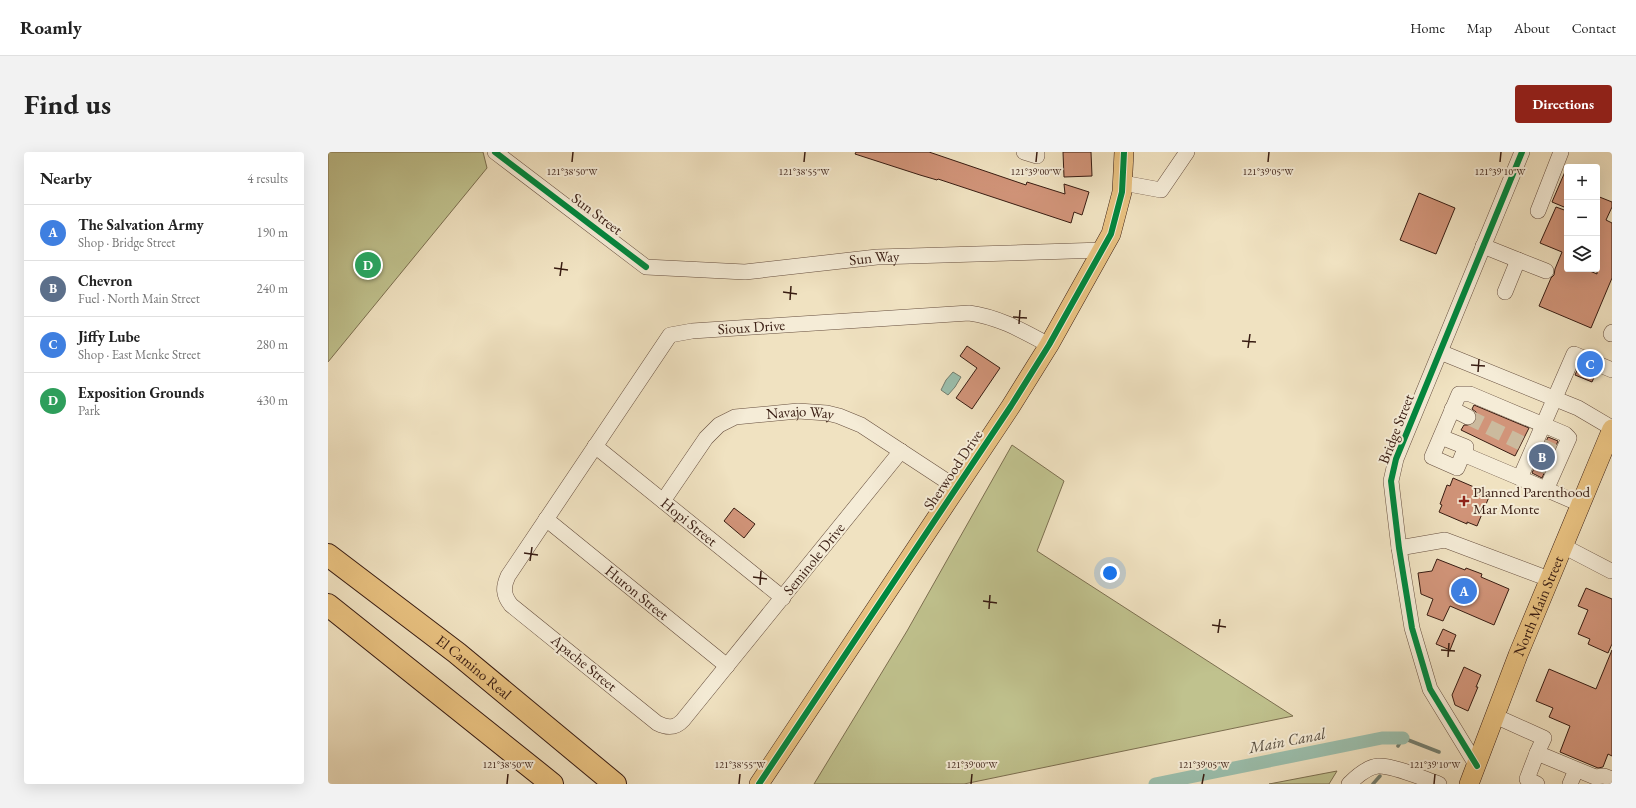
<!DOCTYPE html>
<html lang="en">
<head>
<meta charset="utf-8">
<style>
  :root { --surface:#fff; --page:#f2f2f2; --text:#222; --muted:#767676; --line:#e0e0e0; --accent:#8f2418 }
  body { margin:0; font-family:"EB Garamond",serif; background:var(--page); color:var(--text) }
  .controls { position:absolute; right:12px; top:12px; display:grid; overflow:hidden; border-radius:4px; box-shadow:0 4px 16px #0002 }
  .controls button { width:36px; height:36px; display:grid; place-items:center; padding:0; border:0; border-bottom:1px solid var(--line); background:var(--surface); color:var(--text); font:20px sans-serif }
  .you { position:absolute; left:782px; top:421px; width:14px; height:14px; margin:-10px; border:3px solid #fff; border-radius:50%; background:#1a73e8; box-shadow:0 0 0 6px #1a73e833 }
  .badge { display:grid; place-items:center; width:26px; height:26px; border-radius:50%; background:var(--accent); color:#fff; font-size:13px; font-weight:700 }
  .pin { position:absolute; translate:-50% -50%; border:2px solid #fff; box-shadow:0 1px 4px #0006 }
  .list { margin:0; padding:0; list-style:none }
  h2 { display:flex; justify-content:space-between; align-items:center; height:52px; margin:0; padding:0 16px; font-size:17px }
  h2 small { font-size:13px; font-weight:400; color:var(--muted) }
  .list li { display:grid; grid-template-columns:26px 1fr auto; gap:12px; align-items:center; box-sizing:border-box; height:56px; padding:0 16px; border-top:1px solid var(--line) }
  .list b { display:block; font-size:15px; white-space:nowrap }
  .list p { margin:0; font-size:13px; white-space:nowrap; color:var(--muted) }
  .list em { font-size:13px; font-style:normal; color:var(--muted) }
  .icon { flex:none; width:22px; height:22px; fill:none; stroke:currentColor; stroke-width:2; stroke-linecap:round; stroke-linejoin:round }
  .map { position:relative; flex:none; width:1284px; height:632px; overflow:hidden; border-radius:4px }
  header { display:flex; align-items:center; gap:24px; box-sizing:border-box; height:56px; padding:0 20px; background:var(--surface); border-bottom:1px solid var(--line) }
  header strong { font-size:19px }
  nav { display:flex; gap:22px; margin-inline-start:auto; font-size:14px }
  .intro { display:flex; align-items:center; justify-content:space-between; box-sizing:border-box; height:96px; padding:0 24px }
  h1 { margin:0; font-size:28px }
  .button { padding:10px 18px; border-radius:4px; background:var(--accent); color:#fff; font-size:14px; font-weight:700 }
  main { display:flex; gap:24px; padding:0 24px }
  aside { flex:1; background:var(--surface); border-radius:4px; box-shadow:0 4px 16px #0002 }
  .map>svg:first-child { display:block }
  .green { fill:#c0c28e; stroke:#7c6f50 }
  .water { fill:#9bbfad; stroke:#737e6f }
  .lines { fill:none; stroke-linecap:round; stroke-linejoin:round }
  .stream { stroke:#737e6f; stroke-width:3.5 }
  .canal { stroke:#9bbfad; stroke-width:13 }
  .building { fill:#d19479; stroke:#381c12 }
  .minor-tunnel { stroke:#cbba9e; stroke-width:15; stroke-dasharray:15 8; stroke-linecap:butt }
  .minor-casing { stroke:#664e3e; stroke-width:16 }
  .major-casing { stroke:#381c12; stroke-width:20 }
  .highway-casing { stroke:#381c12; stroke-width:24 }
  .minor { stroke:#f5ecd7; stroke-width:15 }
  .major { stroke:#e8c180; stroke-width:19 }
  .highway { stroke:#e8c180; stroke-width:22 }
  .cycleway-casing { stroke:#f5ecd7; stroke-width:8 }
  .cycleway { stroke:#00873e; stroke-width:6 }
  .ticks { fill:none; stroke:#381c12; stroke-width:1.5 }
  .poi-dot { fill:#8f2418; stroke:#f5ecd7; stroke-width:1.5 }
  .labels { text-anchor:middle; stroke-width:4; stroke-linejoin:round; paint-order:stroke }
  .street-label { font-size:15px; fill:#381c12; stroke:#f5ecd7 }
  .poi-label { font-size:15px; fill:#381c12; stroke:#f5ecd7; text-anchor:start }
  .water-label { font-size:16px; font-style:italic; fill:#564d40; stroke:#f5ecd7 }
  .ticks-label { font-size:10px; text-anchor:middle; fill:#381c12; stroke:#f5ecd7; stroke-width:4; stroke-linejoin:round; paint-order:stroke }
</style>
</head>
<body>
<header>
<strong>Roamly</strong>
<nav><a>Home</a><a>Map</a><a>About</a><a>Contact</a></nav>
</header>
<div class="intro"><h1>Find us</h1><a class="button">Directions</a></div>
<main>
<aside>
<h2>Nearby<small>4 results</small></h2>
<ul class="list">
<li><span class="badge" style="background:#3f7fe0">A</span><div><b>The Salvation Army</b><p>Shop · Bridge Street</p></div><em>190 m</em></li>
<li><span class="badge" style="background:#5c6f8a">B</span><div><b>Chevron</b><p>Fuel · North Main Street</p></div><em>240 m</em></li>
<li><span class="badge" style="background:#3f7fe0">C</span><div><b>Jiffy Lube</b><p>Shop · East Menke Street</p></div><em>280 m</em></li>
<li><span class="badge" style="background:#2e9e5b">D</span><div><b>Exposition Grounds</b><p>Park</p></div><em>430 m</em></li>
</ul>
</aside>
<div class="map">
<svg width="1284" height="632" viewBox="0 0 1284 632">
  <rect width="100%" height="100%" fill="#f0e2c1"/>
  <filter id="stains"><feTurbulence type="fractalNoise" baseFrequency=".005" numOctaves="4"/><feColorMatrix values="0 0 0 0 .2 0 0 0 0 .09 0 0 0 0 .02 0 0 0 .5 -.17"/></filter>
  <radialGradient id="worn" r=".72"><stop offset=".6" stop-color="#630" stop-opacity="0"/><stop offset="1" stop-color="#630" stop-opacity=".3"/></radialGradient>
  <path class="green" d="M0 0H155L159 16 0 210Z
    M684 293 736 329 709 399 965 564 636 632H486L579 479Z
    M1009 619 1001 632H941Z"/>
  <path class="water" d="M625 220 633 225 627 235 620 243 613 238 618 228Z"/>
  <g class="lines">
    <path class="stream" d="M1070 594 1075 586 1111 600
      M1045 632 1052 624"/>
    <path class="canal" d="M827 632 1054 586H1075"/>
  </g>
  <path class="building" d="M528 0H601L698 33 699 30 737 42 736 32 761 40 754 63 746 60 743 71 610 27 609 28 592 23 527 2Z
    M735 0H763L764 24 736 25Z
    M1239 15V48L1236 55 1224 50Z
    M1091 41 1127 56 1108 102 1072 88Z
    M1269 44 1284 50V55L1278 68 1284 71V126L1263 176 1211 154 1223 126 1226 123 1227 117 1234 100 1212 91 1228 55 1239 59V117H1257L1269 122Z
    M639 194 672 216 644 257 628 246 649 216 632 204Z
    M1251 214 1268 221 1264 230 1247 223Z
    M1146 253 1201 276 1187 304 1133 278 1136 273H1145L1148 269V260L1144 257Z
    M1220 285 1230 289 1214 326 1204 321Z
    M1125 326 1153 338 1152 341 1161 345 1149 374 1139 370V372L1111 360 1114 353 1112 352 1119 333 1122 334Z
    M406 356 427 372 416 386 396 369Z
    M1109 407 1137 418 1138 416 1154 422 1153 425 1181 437 1166 473 1122 454 1115 469 1099 463 1105 447 1093 442 1090 421 1104 419Z
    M1258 436 1284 447V492L1280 501 1260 492 1262 487 1250 482 1260 458 1250 454Z
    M1115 477 1128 483 1122 498 1108 492Z
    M1284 498V604L1280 602 1275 615 1270 616 1232 600 1242 574 1221 565 1225 556 1208 549 1221 517 1268 537Z
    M1136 515 1153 523 1148 535H1150L1140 559 1127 553 1124 543Z"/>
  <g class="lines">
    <path class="minor-tunnel" d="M1140 265 1193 291
      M1214 294 1229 301
      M1207 310 1222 316"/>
    <defs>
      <g id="minor">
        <path id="s1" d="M167 0 318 115 417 120 549 105 775 98"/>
        <path d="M696 0 709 4V0"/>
        <path d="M795 31 833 38 859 0"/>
        <path d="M1210 59 1233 0"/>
        <path d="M1155 94 1190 108 1177 140"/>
        <path d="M1190 108 1218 119"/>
        <path d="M1283 182 1284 180"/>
        <path d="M1112 200 1250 256 1284 276"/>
        <path d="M1124 257 1140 265"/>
        <path d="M1113 285 1138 295 1135 302"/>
        <path id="s2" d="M267 294 455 446"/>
        <path id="s3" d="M573 299 355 568C347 577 339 576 329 571L183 453C175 443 175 435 180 424L342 183 364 179 641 161C671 165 695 179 721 193"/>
        <path d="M1192 326 1135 302 1129 316 1104 305 1131 242H1142L1237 282 1241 286 1218 338"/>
        <path id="s4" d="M335 349 378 286 391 273 407 265 470 259 499 261 511 264 533 273 629 336"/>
        <path d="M1252 352 1192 326 1246 202 1284 218"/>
        <path id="s5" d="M218 367 399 514"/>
        <path d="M1235 394 1283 419"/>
        <path d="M1071 396 1117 388 1221 427"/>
        <path d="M1167 564 1216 586 1209 601 1267 625 1276 624 1284 627"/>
        <path d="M1149 614 1102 537 1084 476 1071 396 1063 329 1068 307 1194 0"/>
        <path d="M1021 632C1029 624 1039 615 1050 614 1065 613 1096 627 1111 632"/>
        <path d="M1209 632 1199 627 1209 601"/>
        <path d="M1242 632 1248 618"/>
      </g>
      <g id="major">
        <path d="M431 632 683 254 721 193 783 82 794 40 796 0"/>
        <path id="s6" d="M1141 632 1190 503 1284 277"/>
      </g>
      <g id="highway">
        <path id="s7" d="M0 403 129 501 287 632"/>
        <path d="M0 453 224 632"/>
      </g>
    </defs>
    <use href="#minor" class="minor-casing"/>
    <use href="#major" class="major-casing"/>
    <use href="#highway" class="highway-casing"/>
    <use href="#minor" class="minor"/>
    <use href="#major" class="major"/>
    <use href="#highway" class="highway"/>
    <defs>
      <path id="cycleway" d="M167 0 318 115
        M1149 614 1102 537 1084 476 1071 396 1063 329 1068 307 1194 0
        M431 632 683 254 721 193 783 82 794 40 796 0"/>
    </defs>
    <use href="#cycleway" class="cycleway-casing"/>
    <use href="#cycleway" class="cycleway"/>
  </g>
  <path class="ticks" d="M244 10 245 0M476 10 477 0M708 10 709 0M940 10 941 0M1172 10 1173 0M226 116 240 118M232 124 234 110M455 140 469 142M462 148 463 134M685 165 699 166M691 172 692 158M914 189 928 190M920 196 922 182M1143 213 1157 214M1150 220 1151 207M196 401 210 403M202 409 204 395M425 425 439 427M432 433 433 419M655 449 669 451M661 457 662 443M884 473 898 475M890 481 892 467M1113 498 1127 499M1120 505 1121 491M179 632 180 622M411 632 412 622M643 632 644 622M874 632 876 622M1106 632 1107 622"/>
  <path class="poi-dot" d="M1134 343h4v4h4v4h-4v4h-4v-4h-4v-4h4z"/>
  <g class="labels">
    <g class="street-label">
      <text transform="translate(269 62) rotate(37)" y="5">Sun Street</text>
      <text dy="5" stroke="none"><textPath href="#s1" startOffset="419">Sun Way</textPath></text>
      <text dy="5" stroke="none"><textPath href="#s3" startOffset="966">Sioux Drive</textPath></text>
      <text dy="5" stroke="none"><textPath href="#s4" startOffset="178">Navajo Way</textPath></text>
      <text transform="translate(1068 277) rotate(-69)" y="5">Bridge Street</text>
      <text transform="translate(625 318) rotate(-56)" y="5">Sherwood Drive</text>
      <text dy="5" stroke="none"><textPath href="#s2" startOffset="121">Hopi Street</textPath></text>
      <text transform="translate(486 407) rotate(-51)" y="5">Seminole Drive</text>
      <text dy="5" stroke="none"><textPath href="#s5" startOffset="117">Huron Street</textPath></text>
      <text dy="5" stroke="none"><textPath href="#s6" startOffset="191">North Main Street</textPath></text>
      <text transform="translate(256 511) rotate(39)" y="5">Apache Street</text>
      <text dy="5" stroke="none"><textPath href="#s7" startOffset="184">El Camino Real</textPath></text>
    </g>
    <g class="poi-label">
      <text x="1145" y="345">Planned Parenthood<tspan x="1145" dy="17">Mar Monte</tspan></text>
    </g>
    <g class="water-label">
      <text transform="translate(959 588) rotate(-11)" y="6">Main Canal</text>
    </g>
  </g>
  <g class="ticks-label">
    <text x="244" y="23">121°38'50"W</text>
    <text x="476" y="23">121°38'55"W</text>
    <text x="708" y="23">121°39'00"W</text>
    <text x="940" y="23">121°39'05"W</text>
    <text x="1172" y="23">121°39'10"W</text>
    <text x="180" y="616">121°38'50"W</text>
    <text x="412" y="616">121°38'55"W</text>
    <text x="644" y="616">121°39'00"W</text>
    <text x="876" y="616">121°39'05"W</text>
    <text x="1107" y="616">121°39'10"W</text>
  </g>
  <rect width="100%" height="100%" filter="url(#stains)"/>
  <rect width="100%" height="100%" fill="url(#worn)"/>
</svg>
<div class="controls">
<button>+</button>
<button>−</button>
<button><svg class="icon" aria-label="layers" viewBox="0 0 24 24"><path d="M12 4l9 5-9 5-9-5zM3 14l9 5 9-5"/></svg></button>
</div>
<div class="you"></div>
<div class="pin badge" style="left:1136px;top:439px;background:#3f7fe0">A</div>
<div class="pin badge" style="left:1214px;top:305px;background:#5c6f8a">B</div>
<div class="pin badge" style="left:1262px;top:212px;background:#3f7fe0">C</div>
<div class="pin badge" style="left:40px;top:113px;background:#2e9e5b">D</div>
</div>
</main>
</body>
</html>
